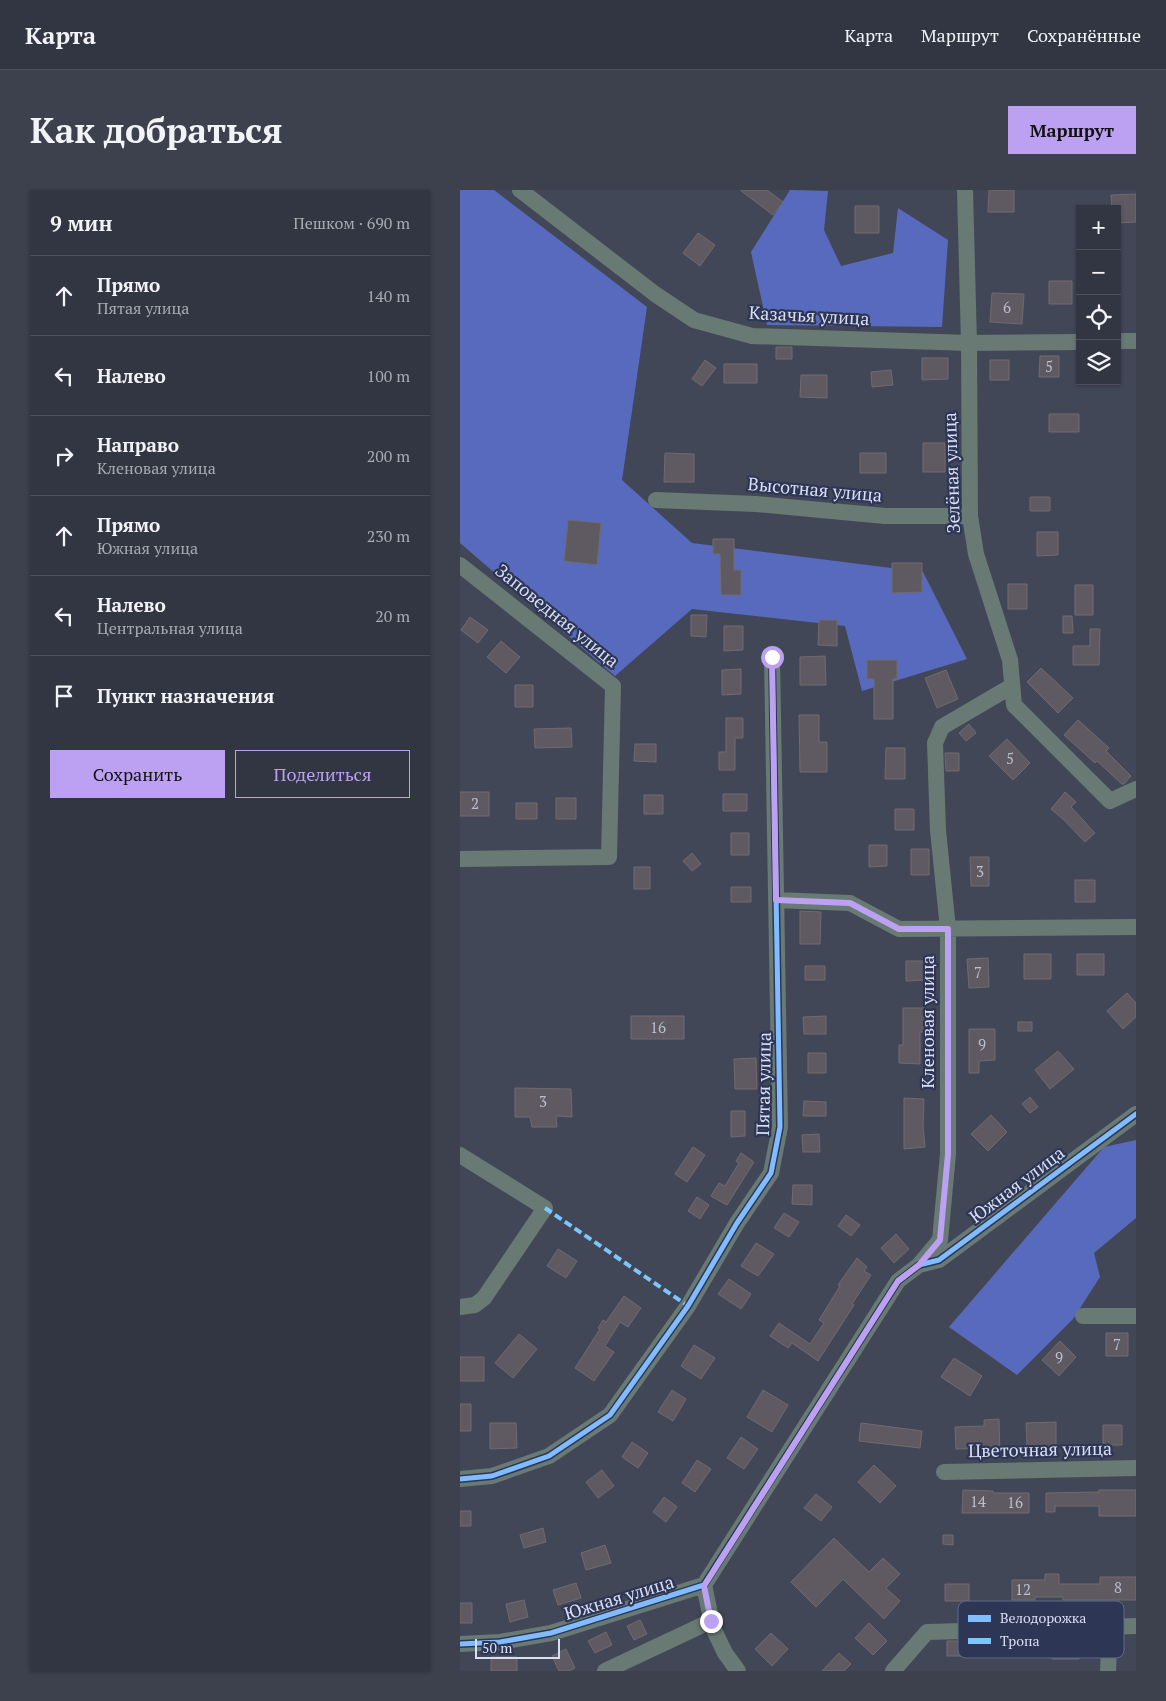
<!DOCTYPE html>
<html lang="ru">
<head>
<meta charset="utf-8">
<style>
  :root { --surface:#323542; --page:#3d404d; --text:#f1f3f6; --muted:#a8abb2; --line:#4d505b; --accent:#bca0f2 }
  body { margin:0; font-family:"PT Serif",serif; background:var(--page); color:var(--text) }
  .controls { position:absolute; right:15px; top:15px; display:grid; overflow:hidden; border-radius:0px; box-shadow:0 1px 4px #0004 }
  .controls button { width:45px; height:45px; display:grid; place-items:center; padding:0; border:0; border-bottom:1px solid var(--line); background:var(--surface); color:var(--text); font:25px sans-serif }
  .scale { position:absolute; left:15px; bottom:12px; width:85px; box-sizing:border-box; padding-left:5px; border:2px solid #d9dff3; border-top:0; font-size:14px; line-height:18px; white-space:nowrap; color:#d9dff3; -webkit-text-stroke:4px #2e3656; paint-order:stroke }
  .stop { position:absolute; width:15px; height:15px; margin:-11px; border:4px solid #bca0f2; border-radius:50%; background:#fff }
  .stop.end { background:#bca0f2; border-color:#fff; box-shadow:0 1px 5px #0008 }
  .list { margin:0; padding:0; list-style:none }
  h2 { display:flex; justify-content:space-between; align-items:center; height:65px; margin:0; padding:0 20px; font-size:21px }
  h2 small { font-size:16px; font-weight:400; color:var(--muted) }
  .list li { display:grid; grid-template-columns:32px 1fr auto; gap:15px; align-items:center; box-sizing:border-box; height:80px; padding:0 20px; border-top:1px solid var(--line) }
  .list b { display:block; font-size:19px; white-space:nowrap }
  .list p { margin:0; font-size:16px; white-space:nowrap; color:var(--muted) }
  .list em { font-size:16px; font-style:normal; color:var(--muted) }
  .actions { display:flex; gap:10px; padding:15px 20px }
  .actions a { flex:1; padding:11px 0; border:1px solid var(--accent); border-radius:0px; text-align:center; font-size:18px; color:var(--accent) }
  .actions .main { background:var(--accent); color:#111 }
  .icon { flex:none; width:28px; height:28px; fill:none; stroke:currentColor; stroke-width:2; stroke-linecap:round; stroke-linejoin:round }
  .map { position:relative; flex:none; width:676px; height:1481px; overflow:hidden; border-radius:0px }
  header { display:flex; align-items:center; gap:30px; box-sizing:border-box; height:70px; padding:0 25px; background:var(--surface); border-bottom:1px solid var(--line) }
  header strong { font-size:24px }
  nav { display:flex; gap:28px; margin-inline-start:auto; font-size:18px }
  .intro { display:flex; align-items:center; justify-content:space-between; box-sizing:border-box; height:120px; padding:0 30px }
  h1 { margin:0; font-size:35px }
  .button { padding:12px 22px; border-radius:0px; background:var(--accent); color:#111; font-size:18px; font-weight:700 }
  main { display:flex; gap:30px; padding:0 30px }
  aside { flex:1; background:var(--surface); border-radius:0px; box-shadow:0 1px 4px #0004 }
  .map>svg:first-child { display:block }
  .forest { fill:#586abd }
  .building { fill:#5f5a61; stroke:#706a70 }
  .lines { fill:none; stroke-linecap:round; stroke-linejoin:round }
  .minor { stroke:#687a73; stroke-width:16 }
  .quiet { stroke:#7ac7fe; stroke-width:4; stroke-dasharray:8 4; stroke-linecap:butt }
  .cycleway-casing { stroke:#2e3656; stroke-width:8 }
  .cycleway { stroke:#80bcff; stroke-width:5 }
  .route { stroke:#bca0f2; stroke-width:6 }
  .labels { text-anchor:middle; stroke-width:4.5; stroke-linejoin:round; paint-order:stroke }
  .number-label { font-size:15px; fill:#babece }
  .street-label { font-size:18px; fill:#d9dff3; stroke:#2e3656 }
  .key { fill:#2e3656; stroke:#616985; stroke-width:1 }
  .key-label { font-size:14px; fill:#d9dff3 }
</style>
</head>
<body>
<header>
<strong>Карта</strong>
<nav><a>Карта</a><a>Маршрут</a><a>Сохранённые</a></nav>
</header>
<div class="intro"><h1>Как добраться</h1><a class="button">Маршрут</a></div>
<main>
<aside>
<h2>9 мин<small>Пешком · 690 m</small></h2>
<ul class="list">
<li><svg class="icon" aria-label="ahead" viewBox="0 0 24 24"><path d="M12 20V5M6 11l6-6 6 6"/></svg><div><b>Прямо</b><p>Пятая улица</p></div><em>140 m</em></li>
<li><svg class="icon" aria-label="left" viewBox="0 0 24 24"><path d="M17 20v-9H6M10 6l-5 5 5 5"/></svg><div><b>Налево</b></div><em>100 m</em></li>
<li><svg class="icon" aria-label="right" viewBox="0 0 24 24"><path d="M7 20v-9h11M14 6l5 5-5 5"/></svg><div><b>Направо</b><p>Кленовая улица</p></div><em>200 m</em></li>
<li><svg class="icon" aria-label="ahead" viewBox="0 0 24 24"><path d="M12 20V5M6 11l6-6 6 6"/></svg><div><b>Прямо</b><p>Южная улица</p></div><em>230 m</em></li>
<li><svg class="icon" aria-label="left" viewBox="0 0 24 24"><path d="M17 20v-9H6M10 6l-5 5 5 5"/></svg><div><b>Налево</b><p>Центральная улица</p></div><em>20 m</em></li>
<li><svg class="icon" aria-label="arrive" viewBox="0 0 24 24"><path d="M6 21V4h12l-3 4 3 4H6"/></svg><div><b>Пункт назначения</b></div></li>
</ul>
<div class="actions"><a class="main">Сохранить</a><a>Поделиться</a></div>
</aside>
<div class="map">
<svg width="676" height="1481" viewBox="0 0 676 1481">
  <rect width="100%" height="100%" fill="#424758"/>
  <path class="forest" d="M0 0H34L187 117 162 290 232 353 463 382 507 469 402 501 385 436 232 419 155 486 0 353Z
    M330 0 368 1 364 40 381 76 433 63 438 18 488 50 482 137 307 135 291 62Z
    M676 950V1028L634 1063 640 1087 613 1129 557 1185 489 1137 644 957Z"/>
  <path class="building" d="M280 0H307L323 12 313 25Z
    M529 0H554V22H528Z
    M676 4V32L657 33V19H652L651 5Z
    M395 16H419V43H395Z
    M238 43 255 55 240 76 223 63Z
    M589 91H612V114H589Z
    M532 103 564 104 562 134 530 132Z
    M316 157H332V169H316Z
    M580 166H599V187H579Z
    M462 168H488V189L462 190Z
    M245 170 256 178 242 196 232 189Z
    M530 170H549V190H530Z
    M264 174H297V193H264Z
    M431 180 433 195 412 197 411 182Z
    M341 185H367V208L340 207Z
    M589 224H619V242H589Z
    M463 253H485V282H463Z
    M205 263 234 264V292H204Z
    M400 263H426V283H400Z
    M570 307H590V321H570Z
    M108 330 141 333 137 375 104 371Z
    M577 342H598V365L577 366Z
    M253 349H274V380H281V405H261L260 364H253Z
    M432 373H462V402L432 403Z
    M548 394H567V419H548Z
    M615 395H633V425H615Z
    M231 425H247L246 447 231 446Z
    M603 426H612L613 443H603Z
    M10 427 28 440 18 453 1 440Z
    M359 430H377V456L358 455Z
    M264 436H283V460L264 461Z
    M630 439H640L639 475H613V456H630Z
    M41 451 60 467 46 483 27 467Z
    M365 466 366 495H340V467Z
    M407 470H437V489H433V529H414V489H407Z
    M581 478 613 508 598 523 567 492Z
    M281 479V504L262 505V480Z
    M486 480 498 509 477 518 465 488Z
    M55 495H73V517H55Z
    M339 525H359V552H367V582H340Z
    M266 528H283V548H275V580H259V562H266Z
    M618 530 649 558 646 561 671 586 664 594H662L637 571 635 573 604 545Z
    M509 534 516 543 506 551 499 543Z
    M111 538 112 557 75 558 74 539Z
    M547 549 570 573 553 590 529 566Z
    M175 554H196V572L174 571Z
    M426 558H445V589H425Z
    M485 563H499V581H486Z
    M0 602H29V626H0Z
    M605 602 616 612 611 617 635 643 625 652 604 630 591 619Z
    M263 604H287V621H263Z
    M184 605H203V624H184Z
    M96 608H116V629H96Z
    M56 613H77V629H56Z
    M435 619H454V640H435Z
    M271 643H289V665H271Z
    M409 655H427V676L409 677Z
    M451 659H469V685H451Z
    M232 663 241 674 232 681 223 671Z
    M510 667H529V696H511Z
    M174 677H190V699H174Z
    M615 690H635V712H615Z
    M271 697H291V712H271Z
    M340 721 361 722 360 754H340Z
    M564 764H591V789H564Z
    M617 764H644V785H617Z
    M528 768 529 797 509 798 507 769Z
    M446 771H465L466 790 446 791Z
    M345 776H365V790H345Z
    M667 803 676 813V827L663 839 647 821Z
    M443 818H464L465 842H460V874L439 873V855H443Z
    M171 826H224V849H171Z
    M366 826V844H344L343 827Z
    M558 832H572V841H558Z
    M509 839H535V870L519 871V883H509Z
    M598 861 614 879 590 899 575 880Z
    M348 863H366V883H348Z
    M296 868 297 899H275L274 869Z
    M55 898 111 899 112 927 96 926 97 937H72L70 927H55Z
    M570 907 578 917 570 923 562 914Z
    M444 908 464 909 463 936 465 957 444 959Z
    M344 911 366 912V926H343Z
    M271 921H285V946L271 947Z
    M531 925 547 942 528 961 511 944Z
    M359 944 360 962H343L342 945Z
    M233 957 245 965 227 992 215 984Z
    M281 963 294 972 267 1015 251 1006 259 993 265 996 279 973 276 971Z
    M333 995H352V1015L332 1014Z
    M237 1007 249 1015 240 1029 228 1021Z
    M324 1023 339 1032 329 1047 314 1038Z
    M386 1025 400 1035 391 1046 378 1036Z
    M436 1044 449 1059 434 1073 421 1058Z
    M296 1053 314 1064 298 1086 281 1076Z
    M98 1059 117 1071 106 1088 87 1076Z
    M397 1068 407 1077 404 1081 411 1085 392 1114 394 1115 358 1171 332 1153 328 1158 310 1146 319 1133 350 1154 364 1133 359 1130 380 1096 378 1095Z
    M269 1089 291 1104 281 1119 258 1104Z
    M164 1106 181 1118 168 1137 160 1132 145 1156 154 1162 134 1191 115 1178 140 1139 138 1138 143 1130 146 1132Z
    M646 1143H668V1166H646Z
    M59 1144 77 1159 53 1188 35 1173Z
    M600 1151 616 1167 599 1186 582 1170Z
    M234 1155 255 1168 241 1189 221 1176Z
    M0 1167H24V1191H0Z
    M494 1168 522 1186 510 1206 481 1187Z
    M212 1200 226 1209 213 1231 198 1222Z
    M303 1200 328 1215 312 1242 287 1227Z
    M0 1214H11V1241H0Z
    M539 1229 540 1265 525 1266 524 1258 496 1259 495 1237 524 1236V1230Z
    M596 1232V1256L567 1257 566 1233Z
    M30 1233H56L57 1258 30 1259Z
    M401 1233 462 1241 460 1258 399 1251Z
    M643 1235H662V1255H643Z
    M281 1247 298 1259 284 1279 267 1268Z
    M172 1252 188 1263 178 1278 162 1267Z
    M237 1270 251 1279 235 1302 222 1293Z
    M414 1275 436 1296 420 1313 398 1292Z
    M142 1280 154 1296 138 1308 126 1292Z
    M503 1300 533 1301V1303H569V1323H502Z
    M639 1300H676V1326H639V1316H595V1322H586V1303L639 1302Z
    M356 1304 372 1317 361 1331 344 1318Z
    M204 1307 217 1317 206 1332 193 1322Z
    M0 1321H11V1336H0Z
    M83 1338 86 1352 64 1358 60 1345Z
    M483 1345H493V1355L483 1354Z
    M374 1348 409 1382 423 1368 440 1384 426 1398 440 1411 424 1429 383 1389 356 1417 331 1392Z
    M145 1355 151 1373 126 1380 121 1363Z
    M585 1384H599V1394H640V1387H676V1410H603V1407H575V1410H552V1390H585Z
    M116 1393 121 1408 98 1415 93 1400Z
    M485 1394H509V1411H485Z
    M64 1410 68 1427 50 1432 46 1414Z
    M0 1413H12V1433H0Z
    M180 1430 187 1444 174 1450 167 1436Z
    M409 1433 427 1451 413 1465 395 1448Z
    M146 1442 152 1455 135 1463 128 1451Z
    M311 1443 328 1459 312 1476 295 1459Z
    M592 1449H619V1469H592Z
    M487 1451H512V1466H487Z
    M106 1459 115 1478 109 1481H99L92 1466Z
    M379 1463 391 1474 384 1481H362Z
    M31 1467H57V1481H31Z"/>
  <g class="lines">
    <path class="minor" d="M60 0 195 104 234 130 292 146 509 153 620 152
      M505 0 509 153 510 326 516 364 550 470 554 515 650 611 676 599
      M657 151H676
      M196 310 296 314 425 326H510
      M0 375 153 496 149 667 0 669
      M316 710 390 713 439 739 676 737
      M0 965 85 1018 24 1108 15 1115 0 1117
      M459 1075 480 1050 488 964V739L478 640 475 553 482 537 552 496
      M623 1126H676
      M484 1282 676 1278
      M0 1289 32 1286 89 1266 150 1225 228 1116 277 1033 311 983 320 937 312 467
      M244 1395 253 1438 265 1463 278 1481
      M0 1454 40 1452 91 1443 244 1395 438 1091 459 1075 479 1070 676 924
      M145 1481 251 1431
      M433 1481 467 1442 676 1436
      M648 1481 650 1437"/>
    <path class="quiet" d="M85 1018 228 1116"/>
    <defs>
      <path id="cycleway" d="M0 1289 32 1286 89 1266 150 1225 228 1116 277 1033 311 983 320 937 312 467
        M0 1454 40 1452 91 1443 244 1395 438 1091 459 1075 479 1070 676 924"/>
    </defs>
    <use href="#cycleway" class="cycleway-casing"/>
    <use href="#cycleway" class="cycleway"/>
  </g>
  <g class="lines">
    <path class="route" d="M251 1431 244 1396 438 1091 459 1075 480 1050 488 964V739H439L390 713 316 710 312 467"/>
  </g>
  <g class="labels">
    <g class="number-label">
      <text x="547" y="123">6</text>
      <text x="589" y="182">5</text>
      <text x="550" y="574">5</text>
      <text x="15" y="619">2</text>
      <text x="520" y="687">3</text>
      <text x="518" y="788">7</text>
      <text x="198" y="843">16</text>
      <text x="522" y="860">9</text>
      <text x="83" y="917">3</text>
      <text x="657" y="1160">7</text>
      <text x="599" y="1173">9</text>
      <text x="518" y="1317">14</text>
      <text x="555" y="1318">16</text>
      <text x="658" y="1403">8</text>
      <text x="563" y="1405">12</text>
    </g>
    <g class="street-label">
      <text transform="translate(349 126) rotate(3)" y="6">Казачья улица</text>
      <text transform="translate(492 283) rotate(-92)" y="6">Зелёная улица</text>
      <text transform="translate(355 300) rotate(5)" y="6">Высотная улица</text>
      <text transform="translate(97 426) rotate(39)" y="6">Заповедная улица</text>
      <text transform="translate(468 832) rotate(-90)" y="6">Кленовая улица</text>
      <text transform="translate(304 894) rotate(-89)" y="6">Пятая улица</text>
      <text transform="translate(557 995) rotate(-37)" y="6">Южная улица</text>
      <text transform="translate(580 1260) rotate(-1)" y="6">Цветочная улица</text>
      <text transform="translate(159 1408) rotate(-17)" y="6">Южная улица</text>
    </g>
  </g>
  <rect x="498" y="1411" width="166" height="57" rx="8" class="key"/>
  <rect x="508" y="1425" width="23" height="7" fill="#80bcff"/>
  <rect x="508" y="1448" width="23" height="6" fill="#7ac7fe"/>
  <g class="key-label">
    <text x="540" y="1433">Велодорожка</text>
    <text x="540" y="1456">Тропа</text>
  </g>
</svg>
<div class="controls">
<button>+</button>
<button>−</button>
<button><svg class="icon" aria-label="locate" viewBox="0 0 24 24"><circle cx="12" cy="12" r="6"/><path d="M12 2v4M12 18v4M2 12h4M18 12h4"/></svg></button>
<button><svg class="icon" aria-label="layers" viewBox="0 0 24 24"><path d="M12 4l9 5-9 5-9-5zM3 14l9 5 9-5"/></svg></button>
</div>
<div class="scale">50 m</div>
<div class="stop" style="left:312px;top:467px"></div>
<div class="stop end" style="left:251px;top:1431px"></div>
</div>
</main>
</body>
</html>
